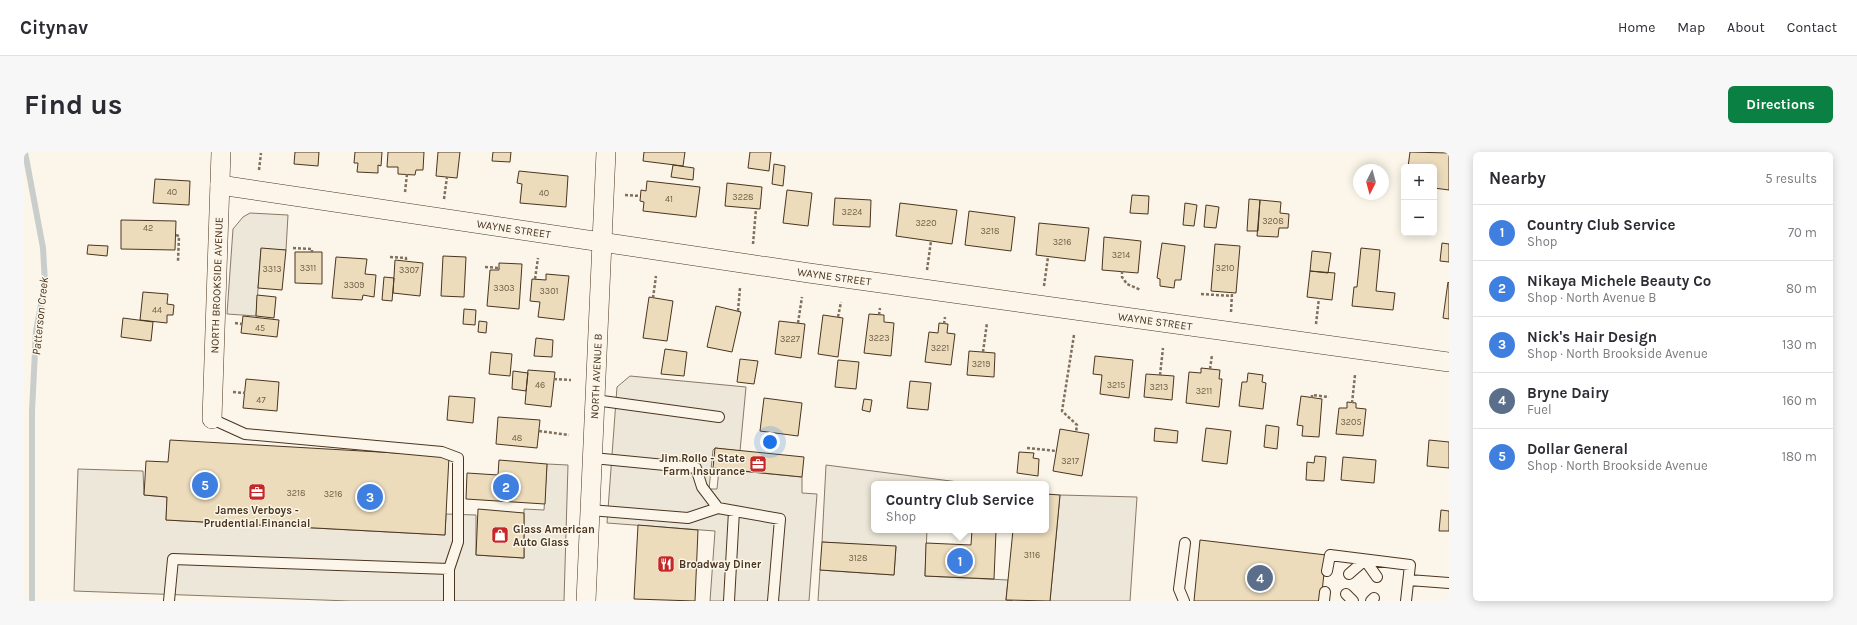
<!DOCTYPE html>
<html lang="en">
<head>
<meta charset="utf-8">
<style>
  :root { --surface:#fff; --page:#f7f7f7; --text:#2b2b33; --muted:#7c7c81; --line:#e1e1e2; --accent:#0b8043 }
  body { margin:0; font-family:Karla,sans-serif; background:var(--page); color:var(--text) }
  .controls { position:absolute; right:12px; top:12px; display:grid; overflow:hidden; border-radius:6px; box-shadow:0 2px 10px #0003 }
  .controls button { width:36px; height:36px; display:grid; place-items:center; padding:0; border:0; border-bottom:1px solid var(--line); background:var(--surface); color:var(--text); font:20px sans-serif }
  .compass { position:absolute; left:1329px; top:12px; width:36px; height:36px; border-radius:50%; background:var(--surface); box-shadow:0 2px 10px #0003; rotate:186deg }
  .you { position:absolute; left:746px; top:290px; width:14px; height:14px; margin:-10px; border:3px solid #fff; border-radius:50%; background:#1a73e8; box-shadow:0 0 0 6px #1a73e833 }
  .badge { display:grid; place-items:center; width:26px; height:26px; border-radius:50%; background:var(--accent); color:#fff; font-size:13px; font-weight:700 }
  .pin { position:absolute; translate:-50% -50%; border:2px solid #fff; box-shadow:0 1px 4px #0006 }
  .popup { position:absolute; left:847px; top:329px; width:178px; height:52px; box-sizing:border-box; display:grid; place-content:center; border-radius:6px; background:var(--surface); filter:drop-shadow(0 1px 3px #0005); font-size:13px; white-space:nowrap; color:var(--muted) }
  .popup b { font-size:15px; color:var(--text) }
  .popup::after { content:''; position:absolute; left:50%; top:100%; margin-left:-8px; border:8px solid transparent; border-top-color:var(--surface) }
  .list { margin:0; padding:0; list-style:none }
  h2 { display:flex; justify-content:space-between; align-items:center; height:52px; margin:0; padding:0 16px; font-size:17px }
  h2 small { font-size:13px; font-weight:400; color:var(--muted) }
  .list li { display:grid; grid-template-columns:26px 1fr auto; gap:12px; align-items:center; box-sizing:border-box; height:56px; padding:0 16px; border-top:1px solid var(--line) }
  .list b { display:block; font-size:15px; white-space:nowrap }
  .list p { margin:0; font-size:13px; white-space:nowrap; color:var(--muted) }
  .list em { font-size:13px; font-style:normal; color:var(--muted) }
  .map { position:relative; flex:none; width:1425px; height:449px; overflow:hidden; border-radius:6px }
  header { display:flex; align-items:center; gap:24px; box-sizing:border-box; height:56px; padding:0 20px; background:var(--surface); border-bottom:1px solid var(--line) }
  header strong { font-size:19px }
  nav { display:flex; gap:22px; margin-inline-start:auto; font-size:14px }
  .intro { display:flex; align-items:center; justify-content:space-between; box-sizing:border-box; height:96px; padding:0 24px }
  h1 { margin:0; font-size:28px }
  .button { padding:10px 18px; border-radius:6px; background:var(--accent); color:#fff; font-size:14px; font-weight:700 }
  main { display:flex; gap:24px; padding:0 24px }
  aside { flex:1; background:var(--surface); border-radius:6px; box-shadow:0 2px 10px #0003 }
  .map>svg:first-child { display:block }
  .parking { fill:#ede7d9; stroke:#887966 }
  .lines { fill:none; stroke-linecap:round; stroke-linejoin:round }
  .stream { stroke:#c9cecd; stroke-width:6 }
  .building { fill:#ecdcbc; stroke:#4a3520 }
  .lane-casing { stroke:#4a3520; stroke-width:12 }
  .street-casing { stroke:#4a3520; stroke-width:20 }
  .path { stroke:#7f6f5c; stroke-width:2.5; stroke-dasharray:3 2; stroke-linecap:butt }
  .lane { stroke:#fbf6e9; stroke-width:10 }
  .street { stroke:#fbf6e9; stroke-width:19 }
  .labels { text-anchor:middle; stroke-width:3; stroke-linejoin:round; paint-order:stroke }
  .number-label { font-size:9px; fill:#725f47 }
  .street-label { font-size:11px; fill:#4a3520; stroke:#fbf6e9 }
  .poi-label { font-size:11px; font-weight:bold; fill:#4a3520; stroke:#fbf6e9; text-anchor:start }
  .water-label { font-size:12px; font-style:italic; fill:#4a3520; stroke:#fbf6e9 }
</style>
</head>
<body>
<header>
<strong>Citynav</strong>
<nav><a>Home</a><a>Map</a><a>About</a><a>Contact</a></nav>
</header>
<div class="intro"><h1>Find us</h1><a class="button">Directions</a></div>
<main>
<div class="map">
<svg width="1425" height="449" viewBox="0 0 1425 449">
  <rect width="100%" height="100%" fill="#fbf6e9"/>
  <path class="parking" d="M226 61 264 63 262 98 237 97 232 164 203 162 209 77 219 65Z
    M606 224 722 235 716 299 691 296 689 298 685 337H693L695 317 778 325V341L793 342 785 449H686L691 379 583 371 593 235Z
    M523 312 544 313 540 449H326L50 439 54 317 119 319 120 343 143 345 142 368 421 383 422 362 452 363V403L500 406V357L520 358Z
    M802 313 950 332H850V378H903L901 424 984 428 982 448 989 449H794L796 418 870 423 872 395 798 390Z
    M1036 343 1113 345 1106 449H1026Z"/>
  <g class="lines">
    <path class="stream" d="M1 0 19 96 21 131 12 179 8 259V449"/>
  </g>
  <path class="building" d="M271 0H295L294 14 270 12Z
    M331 0H358L357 14 354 13V21L333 20 334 11H330Z
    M364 0H400L399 18H392L391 23 374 22V15H363Z
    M414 0H436L433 26 412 24Z
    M469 0H487L486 10 468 9Z
    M620 0H661L659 14 619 9Z
    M726 0H747L745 19 724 16Z
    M1386 0 1425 1V38L1410 36V15H1384Z
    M750 12 761 14 759 34 748 32Z
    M649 13 670 16 669 28 647 25Z
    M495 19 544 24 542 55 496 51 498 32 493 31Z
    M131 27 166 29 165 53 129 51Z
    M623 29 676 35 672 65 619 59 620 50 616 49 617 38 622 39Z
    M703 31 738 35 736 57 701 54Z
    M763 38 788 41 784 74 759 71Z
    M1108 43 1125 44 1124 62 1106 61Z
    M811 46 847 48 846 75 809 73Z
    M1225 47 1236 48 1234 79H1223Z
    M1236 48 1257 50 1256 61 1265 62 1264 76H1255L1254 85 1233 84Z
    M876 51 933 58 928 92 872 84Z
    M1161 51 1173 53 1170 74 1159 73Z
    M1182 53 1195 55 1192 76 1180 75Z
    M945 59 991 65 987 99 941 93Z
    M97 68 152 69 151 98 97 97Z
    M1015 71 1065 76 1061 109 1012 103Z
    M1080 85 1117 89 1114 121 1078 118Z
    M1138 91 1161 94 1157 128H1151L1150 136 1136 134V127L1133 126Z
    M1418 91 1425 92V110L1416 109Z
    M1191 92 1216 94 1212 141 1187 139Z
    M64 93 84 94 83 104 63 102Z
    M237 96 262 98 258 138 234 136Z
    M1337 96 1356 98 1352 139 1371 141 1369 158 1328 154 1330 135H1333Z
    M1288 99 1307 101 1304 121 1286 119Z
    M271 100H298V132L271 131Z
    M419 104 442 105 440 145 417 144Z
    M312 105 343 107 341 122 352 123 350 145 339 143 338 148 308 146Z
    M371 108 399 111 396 144 369 141Z
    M475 111 498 112 495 157 463 154 466 118H475Z
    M1286 119 1311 121 1308 148 1283 145Z
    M522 122 545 124 540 168 514 165 516 150 506 149 508 127 522 128Z
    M360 125 370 126 368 149 358 148Z
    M1424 130 1425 131V167L1419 166Z
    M119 140 144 142 143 152 150 153 149 163H143V171L116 168Z
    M233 143 252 145 250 166 232 164Z
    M625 145 649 149 643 189 619 186Z
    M692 154 717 160 708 200 683 195Z
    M440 157 452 158 451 173 439 172Z
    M845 162 860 163V170L870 171 867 204 840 201Z
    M799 163 819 166 814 205 794 202Z
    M219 164 255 168 253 185 217 181Z
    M99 166 129 170 127 189 97 185Z
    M455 169 463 170 462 181 454 180Z
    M755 169 781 172 777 206 751 202Z
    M915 171 924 172 923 181 931 182 927 213 901 210 905 180 914 181Z
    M512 186 529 188 528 205 510 204Z
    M641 197 663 200 660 224 637 222Z
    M945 199 971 201 970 225 943 223Z
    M467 200 488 202 486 224 465 222Z
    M1071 204 1109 208 1105 246 1076 242 1078 223 1069 222Z
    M716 207 734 209 730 232 713 230Z
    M814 208 835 210 832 237 811 235Z
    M1177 216 1196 218 1195 227H1198L1195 255 1162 251 1165 220 1177 221Z
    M504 218 531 220 527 255 501 252Z
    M489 219 504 221 502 239 488 237Z
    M1224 221 1239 223 1238 230 1242 231 1239 257 1215 254 1218 230H1223Z
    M1122 222 1150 224 1148 248 1120 245Z
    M222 227 255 230 253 259 219 256Z
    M886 229 907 231 904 258 883 256Z
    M425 244 451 246 449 271 423 268Z
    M1277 244 1298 247 1295 285 1278 284 1279 274 1273 273Z
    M740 246 778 251 774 284 736 279Z
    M840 247 848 248 846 260 838 258Z
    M1323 250 1332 251V256L1342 257 1339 284 1312 282 1315 256H1323Z
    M474 265 516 268 513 296 472 292Z
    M1242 273 1255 275 1253 297 1240 295Z
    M1131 276 1154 279 1153 291 1130 289Z
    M1182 276 1207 279 1203 312 1178 309Z
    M1036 277 1065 282 1058 324 1029 319Z
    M146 288 425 304 421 383 142 368 143 345 120 343 122 309 144 310Z
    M1405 288 1425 290V316L1403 314Z
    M691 296 780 305 778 325 689 316Z
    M995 300 1010 301 1009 306 1015 307 1014 324 993 321Z
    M1291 304 1302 305 1300 329 1282 328 1283 310 1290 311Z
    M1319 305 1352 308 1350 331 1317 328Z
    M475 308 523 312 521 352 442 347 443 321 474 323Z
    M1022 342 1036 343 1026 449 982 448 989 378H1022Z
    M454 357 500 361V406L452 403Z
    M1417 358 1425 359V379H1415Z
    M614 373 674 378 671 449 610 447Z
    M948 378 972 379 970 427 901 424 902 391 947 393Z
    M1176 388 1302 403 1297 449H1170Z
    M798 390 872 394 870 423 796 418Z"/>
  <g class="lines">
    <defs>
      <path id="lane" d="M571 248 695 265
        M188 267 221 282 418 300 434 306V390L425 417
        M569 306 672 316 678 335 694 356 756 367 749 449
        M566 358 664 366 694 356
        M1303 419 1306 403 1386 413 1382 449
        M1325 422 1341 408 1353 425
        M1385 428 1425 431
        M1322 442 1329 449
        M145 449 149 407 425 417V449
        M705 449 710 359
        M1160 449 1155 437 1161 391
        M1300 449 1301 440
        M1347 449 1350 446"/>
      <g id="street">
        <path id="s1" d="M196 33 785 121 1425 210"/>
        <path id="s2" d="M188 267 197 0"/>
        <path id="s3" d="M562 449 582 0"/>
      </g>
    </defs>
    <use href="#lane" class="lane-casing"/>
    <use href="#street" class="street-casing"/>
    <path class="path" d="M235 18 237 1
      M381 40 383 22
      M601 43 616 44
      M420 47 423 25
      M152 83 155 84 154 109
      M729 92 732 57
      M269 96 288 97V100
      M366 105 382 106V109
      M461 115 475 116
      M903 118 907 89
      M1098 119V125L1103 132 1117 138
      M511 127 514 106
      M1020 134 1024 105
      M1177 142 1208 144
      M629 146 632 124
      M714 159 716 136
      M1207 160 1208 141
      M855 163 856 156
      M814 165 817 150
      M211 171 218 172
      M774 171 778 145
      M920 172 921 165
      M1292 172 1295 146
      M1050 183 1038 259 1053 273 1052 280
      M959 200 963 171
      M1186 217 1188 203
      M1136 223 1139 196
      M530 227 547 228
      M209 240 221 241
      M1288 246V243L1305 245
      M1328 251 1331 223
      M515 279 545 283
      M1003 296 1032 299"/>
    <use href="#lane" class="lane"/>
    <use href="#street" class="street"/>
  </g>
  <defs>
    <symbol id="office-square" viewBox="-11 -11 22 22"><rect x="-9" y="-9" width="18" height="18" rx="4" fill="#c62828" stroke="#fbf6e9"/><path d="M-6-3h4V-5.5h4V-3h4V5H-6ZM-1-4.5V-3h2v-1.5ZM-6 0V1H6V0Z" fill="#fff"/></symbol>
    <symbol id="shop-square" viewBox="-11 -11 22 22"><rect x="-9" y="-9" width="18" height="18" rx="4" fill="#c62828" stroke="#fbf6e9"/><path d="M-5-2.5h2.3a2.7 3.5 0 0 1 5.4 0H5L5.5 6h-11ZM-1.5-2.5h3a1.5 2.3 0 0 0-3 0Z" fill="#fff"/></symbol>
    <symbol id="restaurant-square" viewBox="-11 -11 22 22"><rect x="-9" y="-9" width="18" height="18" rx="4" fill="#c62828" stroke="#fbf6e9"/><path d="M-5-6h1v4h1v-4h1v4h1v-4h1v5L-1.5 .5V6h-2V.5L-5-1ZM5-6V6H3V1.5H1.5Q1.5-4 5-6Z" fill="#fff"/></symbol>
  </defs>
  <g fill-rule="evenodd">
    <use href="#office-square" x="724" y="302" width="20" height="20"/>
    <use href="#office-square" x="223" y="330" width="20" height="20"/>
    <use href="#shop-square" x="466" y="373" width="20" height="20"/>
    <use href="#restaurant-square" x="632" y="402" width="20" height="20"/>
  </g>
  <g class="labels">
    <g class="number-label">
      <text x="148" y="43">40</text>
      <text x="520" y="44">40</text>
      <text x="719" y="48">3228</text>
      <text x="645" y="50">41</text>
      <text x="828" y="63">3224</text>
      <text x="1249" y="72">3208</text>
      <text x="902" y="74">3220</text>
      <text x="124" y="79">42</text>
      <text x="966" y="82">3218</text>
      <text x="1038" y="93">3216</text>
      <text x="1097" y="106">3214</text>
      <text x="284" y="119">3311</text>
      <text x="1201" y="119">3210</text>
      <text x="248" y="120">3313</text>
      <text x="385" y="121">3307</text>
      <text x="330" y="136">3309</text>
      <text x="480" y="139">3303</text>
      <text x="525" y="142">3301</text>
      <text x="133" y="161">44</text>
      <text x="236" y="179">45</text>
      <text x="855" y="189">3223</text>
      <text x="766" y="190">3227</text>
      <text x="916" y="199">3221</text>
      <text x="957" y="215">3219</text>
      <text x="516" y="236">46</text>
      <text x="1092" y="236">3215</text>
      <text x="1135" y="238">3213</text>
      <text x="1180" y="242">3211</text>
      <text x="237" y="251">47</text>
      <text x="1327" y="273">3205</text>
      <text x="493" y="289">48</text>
      <text x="1046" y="312">3217</text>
      <text x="272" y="344">3218</text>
      <text x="309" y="345">3216</text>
      <text x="1008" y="406">3116</text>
      <text x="834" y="409">3128</text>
    </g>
    <g class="street-label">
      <text dy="4" stroke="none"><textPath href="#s1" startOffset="297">WAYNE STREET</textPath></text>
      <text dy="4" stroke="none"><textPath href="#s1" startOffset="621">WAYNE STREET</textPath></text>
      <text dy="4" stroke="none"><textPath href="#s2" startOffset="134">NORTH BROOKSIDE AVENUE</textPath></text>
      <text dy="4" stroke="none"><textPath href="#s1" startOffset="945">WAYNE STREET</textPath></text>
      <text dy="4" stroke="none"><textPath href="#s3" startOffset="225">NORTH AVENUE B</textPath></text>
    </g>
    <g class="poi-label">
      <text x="721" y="310" text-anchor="end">Jim Rollo - State<tspan x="721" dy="13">Farm Insurance</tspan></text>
      <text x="233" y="362" text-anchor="middle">James Verboys -<tspan x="233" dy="13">Prudential Financial</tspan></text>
      <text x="489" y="381">Glass American<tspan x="489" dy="13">Auto Glass</tspan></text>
      <text x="655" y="416">Broadway Diner</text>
    </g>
    <g class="water-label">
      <text transform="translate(16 164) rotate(-84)" y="4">Patterson Creek</text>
    </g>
  </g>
</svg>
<div class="controls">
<button>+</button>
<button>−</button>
</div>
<svg class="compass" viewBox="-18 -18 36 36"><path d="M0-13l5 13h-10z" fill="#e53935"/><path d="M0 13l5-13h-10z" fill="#7c7c81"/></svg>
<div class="you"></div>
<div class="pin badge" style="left:936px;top:409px;background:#3f7fe0">1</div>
<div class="popup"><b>Country Club Service</b>Shop</div>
<div class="pin badge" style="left:482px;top:335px;background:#3f7fe0">2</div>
<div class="pin badge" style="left:346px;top:345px;background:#3f7fe0">3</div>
<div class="pin badge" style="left:1236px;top:426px;background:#5c6f8a">4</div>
<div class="pin badge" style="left:181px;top:333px;background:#3f7fe0">5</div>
</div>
<aside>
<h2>Nearby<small>5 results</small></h2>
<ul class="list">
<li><span class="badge" style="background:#3f7fe0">1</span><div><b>Country Club Service</b><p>Shop</p></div><em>70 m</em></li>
<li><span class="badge" style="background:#3f7fe0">2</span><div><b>Nikaya Michele Beauty Co</b><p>Shop · North Avenue B</p></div><em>80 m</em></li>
<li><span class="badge" style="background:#3f7fe0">3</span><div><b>Nick's Hair Design</b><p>Shop · North Brookside Avenue</p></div><em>130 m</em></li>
<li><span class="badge" style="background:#5c6f8a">4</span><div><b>Bryne Dairy</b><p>Fuel</p></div><em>160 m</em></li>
<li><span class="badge" style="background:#3f7fe0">5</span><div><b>Dollar General</b><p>Shop · North Brookside Avenue</p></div><em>180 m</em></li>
</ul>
</aside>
</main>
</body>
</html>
